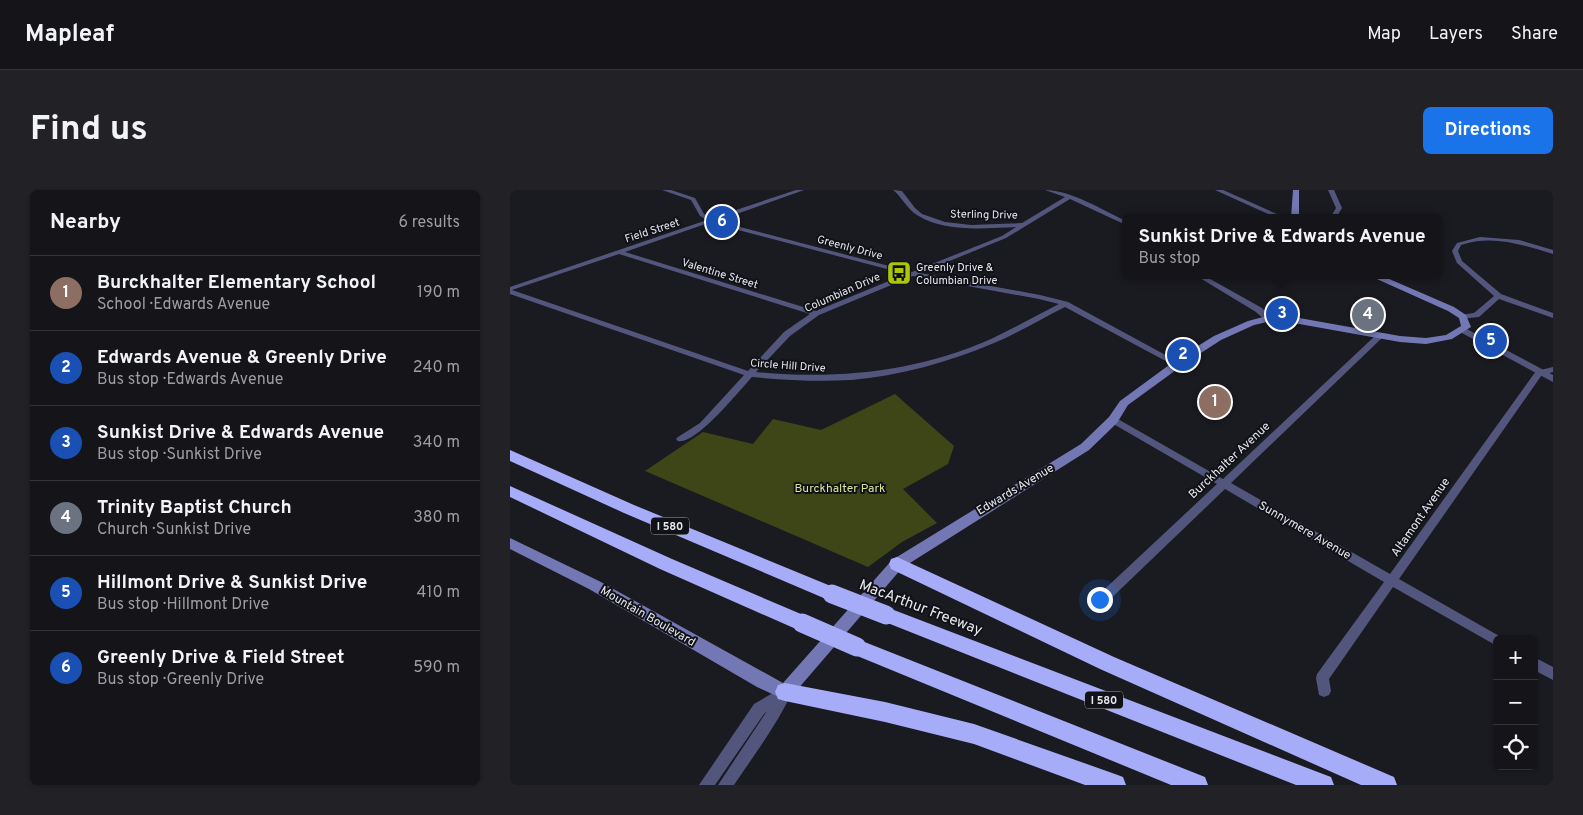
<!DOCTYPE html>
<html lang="en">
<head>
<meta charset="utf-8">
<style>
  :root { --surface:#141419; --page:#212126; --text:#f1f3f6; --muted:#9d9ea2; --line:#333338; --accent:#1a73e8 }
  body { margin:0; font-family:Overpass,sans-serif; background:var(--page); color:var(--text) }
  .controls { position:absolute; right:15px; bottom:15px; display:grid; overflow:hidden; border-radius:8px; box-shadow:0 1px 4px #0004 }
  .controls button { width:45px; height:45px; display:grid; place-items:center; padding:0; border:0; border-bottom:1px solid var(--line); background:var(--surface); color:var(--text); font:25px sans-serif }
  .you { position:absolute; left:589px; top:409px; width:18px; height:18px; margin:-12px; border:4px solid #fff; border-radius:50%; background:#1a73e8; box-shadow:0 0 0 8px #1a73e833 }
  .badge { display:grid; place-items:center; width:32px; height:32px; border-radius:50%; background:var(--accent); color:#fff; font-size:16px; font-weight:700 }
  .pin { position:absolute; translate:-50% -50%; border:2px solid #fff; box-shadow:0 1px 5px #0006 }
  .popup { position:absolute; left:612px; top:24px; width:320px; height:65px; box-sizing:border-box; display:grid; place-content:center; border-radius:8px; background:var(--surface); filter:drop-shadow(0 1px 4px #0005); font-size:16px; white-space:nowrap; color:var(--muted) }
  .popup b { font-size:19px; color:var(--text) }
  .popup::after { content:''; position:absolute; left:50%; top:100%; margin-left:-10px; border:10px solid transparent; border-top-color:var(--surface) }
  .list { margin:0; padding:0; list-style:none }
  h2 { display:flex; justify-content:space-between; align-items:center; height:65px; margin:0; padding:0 20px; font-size:21px }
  h2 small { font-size:16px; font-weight:400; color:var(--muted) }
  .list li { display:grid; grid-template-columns:32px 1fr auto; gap:15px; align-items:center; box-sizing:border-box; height:75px; padding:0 20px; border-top:1px solid var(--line) }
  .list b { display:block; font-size:19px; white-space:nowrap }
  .list p { margin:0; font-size:16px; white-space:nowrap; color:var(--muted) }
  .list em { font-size:16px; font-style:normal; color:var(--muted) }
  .icon { flex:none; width:28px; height:28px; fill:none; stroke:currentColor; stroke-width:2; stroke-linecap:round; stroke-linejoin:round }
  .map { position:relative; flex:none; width:1043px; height:595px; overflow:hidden; border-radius:8px }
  header { display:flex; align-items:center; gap:30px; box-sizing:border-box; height:70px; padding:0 25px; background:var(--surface); border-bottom:1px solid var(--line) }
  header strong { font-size:24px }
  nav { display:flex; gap:28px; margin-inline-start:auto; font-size:18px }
  .intro { display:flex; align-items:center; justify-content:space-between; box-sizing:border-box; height:120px; padding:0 30px }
  h1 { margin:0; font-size:35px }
  .button { padding:12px 22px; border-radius:8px; background:var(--accent); color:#fff; font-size:18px; font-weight:700 }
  main { display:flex; gap:30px; padding:0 30px }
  aside { flex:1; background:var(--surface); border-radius:8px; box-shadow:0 1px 4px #0004 }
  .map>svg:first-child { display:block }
  .green { fill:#3e4617 }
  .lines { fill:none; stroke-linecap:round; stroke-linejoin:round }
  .minor { fill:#53567c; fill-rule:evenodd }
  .tertiary { fill:#53567c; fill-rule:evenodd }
  .secondary { fill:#7378b4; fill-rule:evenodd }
  .motorway { fill:#a6acf7; fill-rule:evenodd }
  .motorway-bridge { stroke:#a6acf7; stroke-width:19 }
  .labels { text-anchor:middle; stroke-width:4; stroke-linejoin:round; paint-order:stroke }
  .far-street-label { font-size:11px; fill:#e7e8ed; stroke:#111118 }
  .far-poi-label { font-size:11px; fill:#e7e8ed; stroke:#111118; text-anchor:start }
  .shield { fill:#111118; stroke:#a7a8ad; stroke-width:1 }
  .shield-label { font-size:11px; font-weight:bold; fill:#e7e8ed }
  .street-label { font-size:12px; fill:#e7e8ed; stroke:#111118 }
  .park-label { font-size:12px; fill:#d5e696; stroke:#111118 }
  .near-street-label { font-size:15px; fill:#e7e8ed; stroke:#111118 }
</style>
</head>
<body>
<header>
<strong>Mapleaf</strong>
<nav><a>Map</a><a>Layers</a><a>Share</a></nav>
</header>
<div class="intro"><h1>Find us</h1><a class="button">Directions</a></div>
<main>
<aside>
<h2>Nearby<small>6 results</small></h2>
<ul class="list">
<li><span class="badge" style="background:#8d6e63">1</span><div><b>Burckhalter Elementary School</b><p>School · Edwards Avenue</p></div><em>190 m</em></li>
<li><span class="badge" style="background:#1a4fb4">2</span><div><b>Edwards Avenue &amp; Greenly Drive</b><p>Bus stop · Edwards Avenue</p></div><em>240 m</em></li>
<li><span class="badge" style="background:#1a4fb4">3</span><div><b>Sunkist Drive &amp; Edwards Avenue</b><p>Bus stop · Sunkist Drive</p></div><em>340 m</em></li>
<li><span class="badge" style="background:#6b7280">4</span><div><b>Trinity Baptist Church</b><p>Church · Sunkist Drive</p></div><em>380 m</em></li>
<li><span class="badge" style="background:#1a4fb4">5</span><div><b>Hillmont Drive &amp; Sunkist Drive</b><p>Bus stop · Hillmont Drive</p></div><em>410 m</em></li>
<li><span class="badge" style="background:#1a4fb4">6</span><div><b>Greenly Drive &amp; Field Street</b><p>Bus stop · Greenly Drive</p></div><em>590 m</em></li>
</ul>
</aside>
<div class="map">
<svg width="1043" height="595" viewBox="0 0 1043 595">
  <rect width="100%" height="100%" fill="#1a1a21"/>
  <path class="green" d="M385 204 444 256 438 274 393 299 427 333 392 352 358 377 135 281 193 242 243 254 263 229 311 240Z"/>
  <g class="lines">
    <path class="minor" d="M152 0H161L185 8 194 24 202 28 286 0H294L207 31 402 82 492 46 506 37C475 38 435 43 407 25 397 19 392 7 383 0L392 1 405 18 412 24 435 32 461 35 512 33 555 7 535 0C561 0 592 20 616 31V35L560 9 496 48 410 83 530 105 558 112 672 174 668 176H665L555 117C531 129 508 143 484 153 439 172 389 186 341 190 308 192 275 190 242 187 229 201 186 255 168 251L166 249 168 247 190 233 234 185 0 104V97L197 30 190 26 181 10ZM201 32 205 34 396 84 306 121 115 62ZM109 64 300 124 274 142 238 181 2 100ZM403 86 529 109 549 114C526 126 504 138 481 149 407 182 325 190 246 182L280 146 309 125Z
      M705 0H713L776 28H767Z
      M818 0H824L832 18 826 28H820L826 18Z
      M970 47 1009 50 1043 60V64C1013 55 982 44 951 55L948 61 952 71 991 104 1043 123V128L989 109 969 127 950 129V125L964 123 984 106 947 73 942 61 947 53Z
      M685 85H693L752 118 762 128 761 130H755L746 122Z
      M867 144H873L874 146 721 293 880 384 1026 181 1043 177V182L1032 185 1029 189 889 389 991 447 992 449H987V456L883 397 819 489 821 501 819 505 814 507 809 505 806 488 807 484 874 392 715 299 591 418 587 419 583 418 581 414 583 410 707 294 600 232 599 230 600 228H606L713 289Z
      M1024 467 1043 477V490L1024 480Z
      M275 496 280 498 282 502C267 535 244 565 224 595H208L257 521 254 524 205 595H189L244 514Z"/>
    <path class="tertiary" d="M953 137 1043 185V192L950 142 948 140Z"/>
    <path class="secondary" d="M783 0H789V28H781Z
      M858 85H870L944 117 956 125 961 137 942 149 916 154 890 152 778 132H757L744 135 711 150 677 172 618 215 607 233 579 260 392 378 281 507 275 510 247 497 79 399 0 359V348L89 391 273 493 382 370 571 254 599 227 610 211 670 167 704 146 738 131 757 126H778L890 146 916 148 936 145 951 136 949 128 938 121Z"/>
    <path class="motorway" d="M0 260 124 315 328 399 331 404 328 409 322 411 316 409 114 323 0 271Z
      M0 296 162 369 298 427 301 433 298 439 292 441 286 439 150 379 0 307Z
      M387 367 604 467 884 587 887 595H851L590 479 381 379 379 374 381 369Z
      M376 417 813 584 821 587 824 595H786L370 430 367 425 370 420Z
      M347 449 695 587 698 595H661L340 463 338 457 340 451Z
      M275 493 375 512 464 534 605 584 613 587 616 595H575L464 554 375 532 275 511 268 509 265 502 268 495Z"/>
    <path class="motorway-bridge" d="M322 404 376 425
      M292 433 347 457"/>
  </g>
  <defs>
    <symbol id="bus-square" viewBox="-11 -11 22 22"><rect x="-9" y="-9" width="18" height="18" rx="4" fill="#aec60a" stroke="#111118"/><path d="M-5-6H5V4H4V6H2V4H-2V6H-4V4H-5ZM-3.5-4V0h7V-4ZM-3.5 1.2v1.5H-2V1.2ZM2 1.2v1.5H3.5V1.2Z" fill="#111"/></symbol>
  </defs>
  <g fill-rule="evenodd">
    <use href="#bus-square" x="375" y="69" width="28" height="28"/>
  </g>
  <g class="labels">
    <g class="far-street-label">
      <text transform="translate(474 24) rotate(1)" y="4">Sterling Drive</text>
      <text transform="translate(142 40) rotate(-18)" y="4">Field Street</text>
      <text transform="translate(340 57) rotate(15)" y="4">Greenly Drive</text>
      <text transform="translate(210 83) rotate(17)" y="4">Valentine Street</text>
      <text transform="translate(332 102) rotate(-24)" y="4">Columbian Drive</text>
      <text transform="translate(278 175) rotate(4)" y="4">Circle Hill Drive</text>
    </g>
    <g class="far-poi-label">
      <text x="406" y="81">Greenly Drive &amp;<tspan x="406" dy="13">Columbian Drive</tspan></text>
    </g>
    <g class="shield">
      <rect x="141" y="327.5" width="38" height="17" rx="4"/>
      <rect x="575" y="501.5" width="38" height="17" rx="4"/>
    </g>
    <g class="shield-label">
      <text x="160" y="340">I 580</text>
      <text x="594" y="514">I 580</text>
    </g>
    <g class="street-label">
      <text transform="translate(719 270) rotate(-43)" y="4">Burckhalter Avenue</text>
      <text transform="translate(505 299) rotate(-31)" y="4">Edwards Avenue</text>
      <text transform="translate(910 327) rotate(-55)" y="4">Altamont Avenue</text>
      <text transform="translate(795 340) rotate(30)" y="4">Sunnymere Avenue</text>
      <text transform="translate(138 426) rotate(30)" y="4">Mountain Boulevard</text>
    </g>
    <g class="park-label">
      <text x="330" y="302">Burckhalter Park</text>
    </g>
    <g class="near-street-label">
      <text transform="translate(411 417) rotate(21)" y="5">MacArthur Freeway</text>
    </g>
  </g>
</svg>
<div class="controls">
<button>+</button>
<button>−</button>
<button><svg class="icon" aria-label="locate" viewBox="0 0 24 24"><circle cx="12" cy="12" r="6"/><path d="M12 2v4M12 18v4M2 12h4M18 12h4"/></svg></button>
</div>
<div class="you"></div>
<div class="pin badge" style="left:705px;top:212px;background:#8d6e63">1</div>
<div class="pin badge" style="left:673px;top:165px;background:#1a4fb4">2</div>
<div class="pin badge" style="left:772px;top:124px;background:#1a4fb4">3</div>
<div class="popup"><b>Sunkist Drive &amp; Edwards Avenue</b>Bus stop</div>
<div class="pin badge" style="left:858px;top:125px;background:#6b7280">4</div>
<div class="pin badge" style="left:981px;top:151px;background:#1a4fb4">5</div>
<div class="pin badge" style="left:212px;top:32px;background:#1a4fb4">6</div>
</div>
</main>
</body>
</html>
